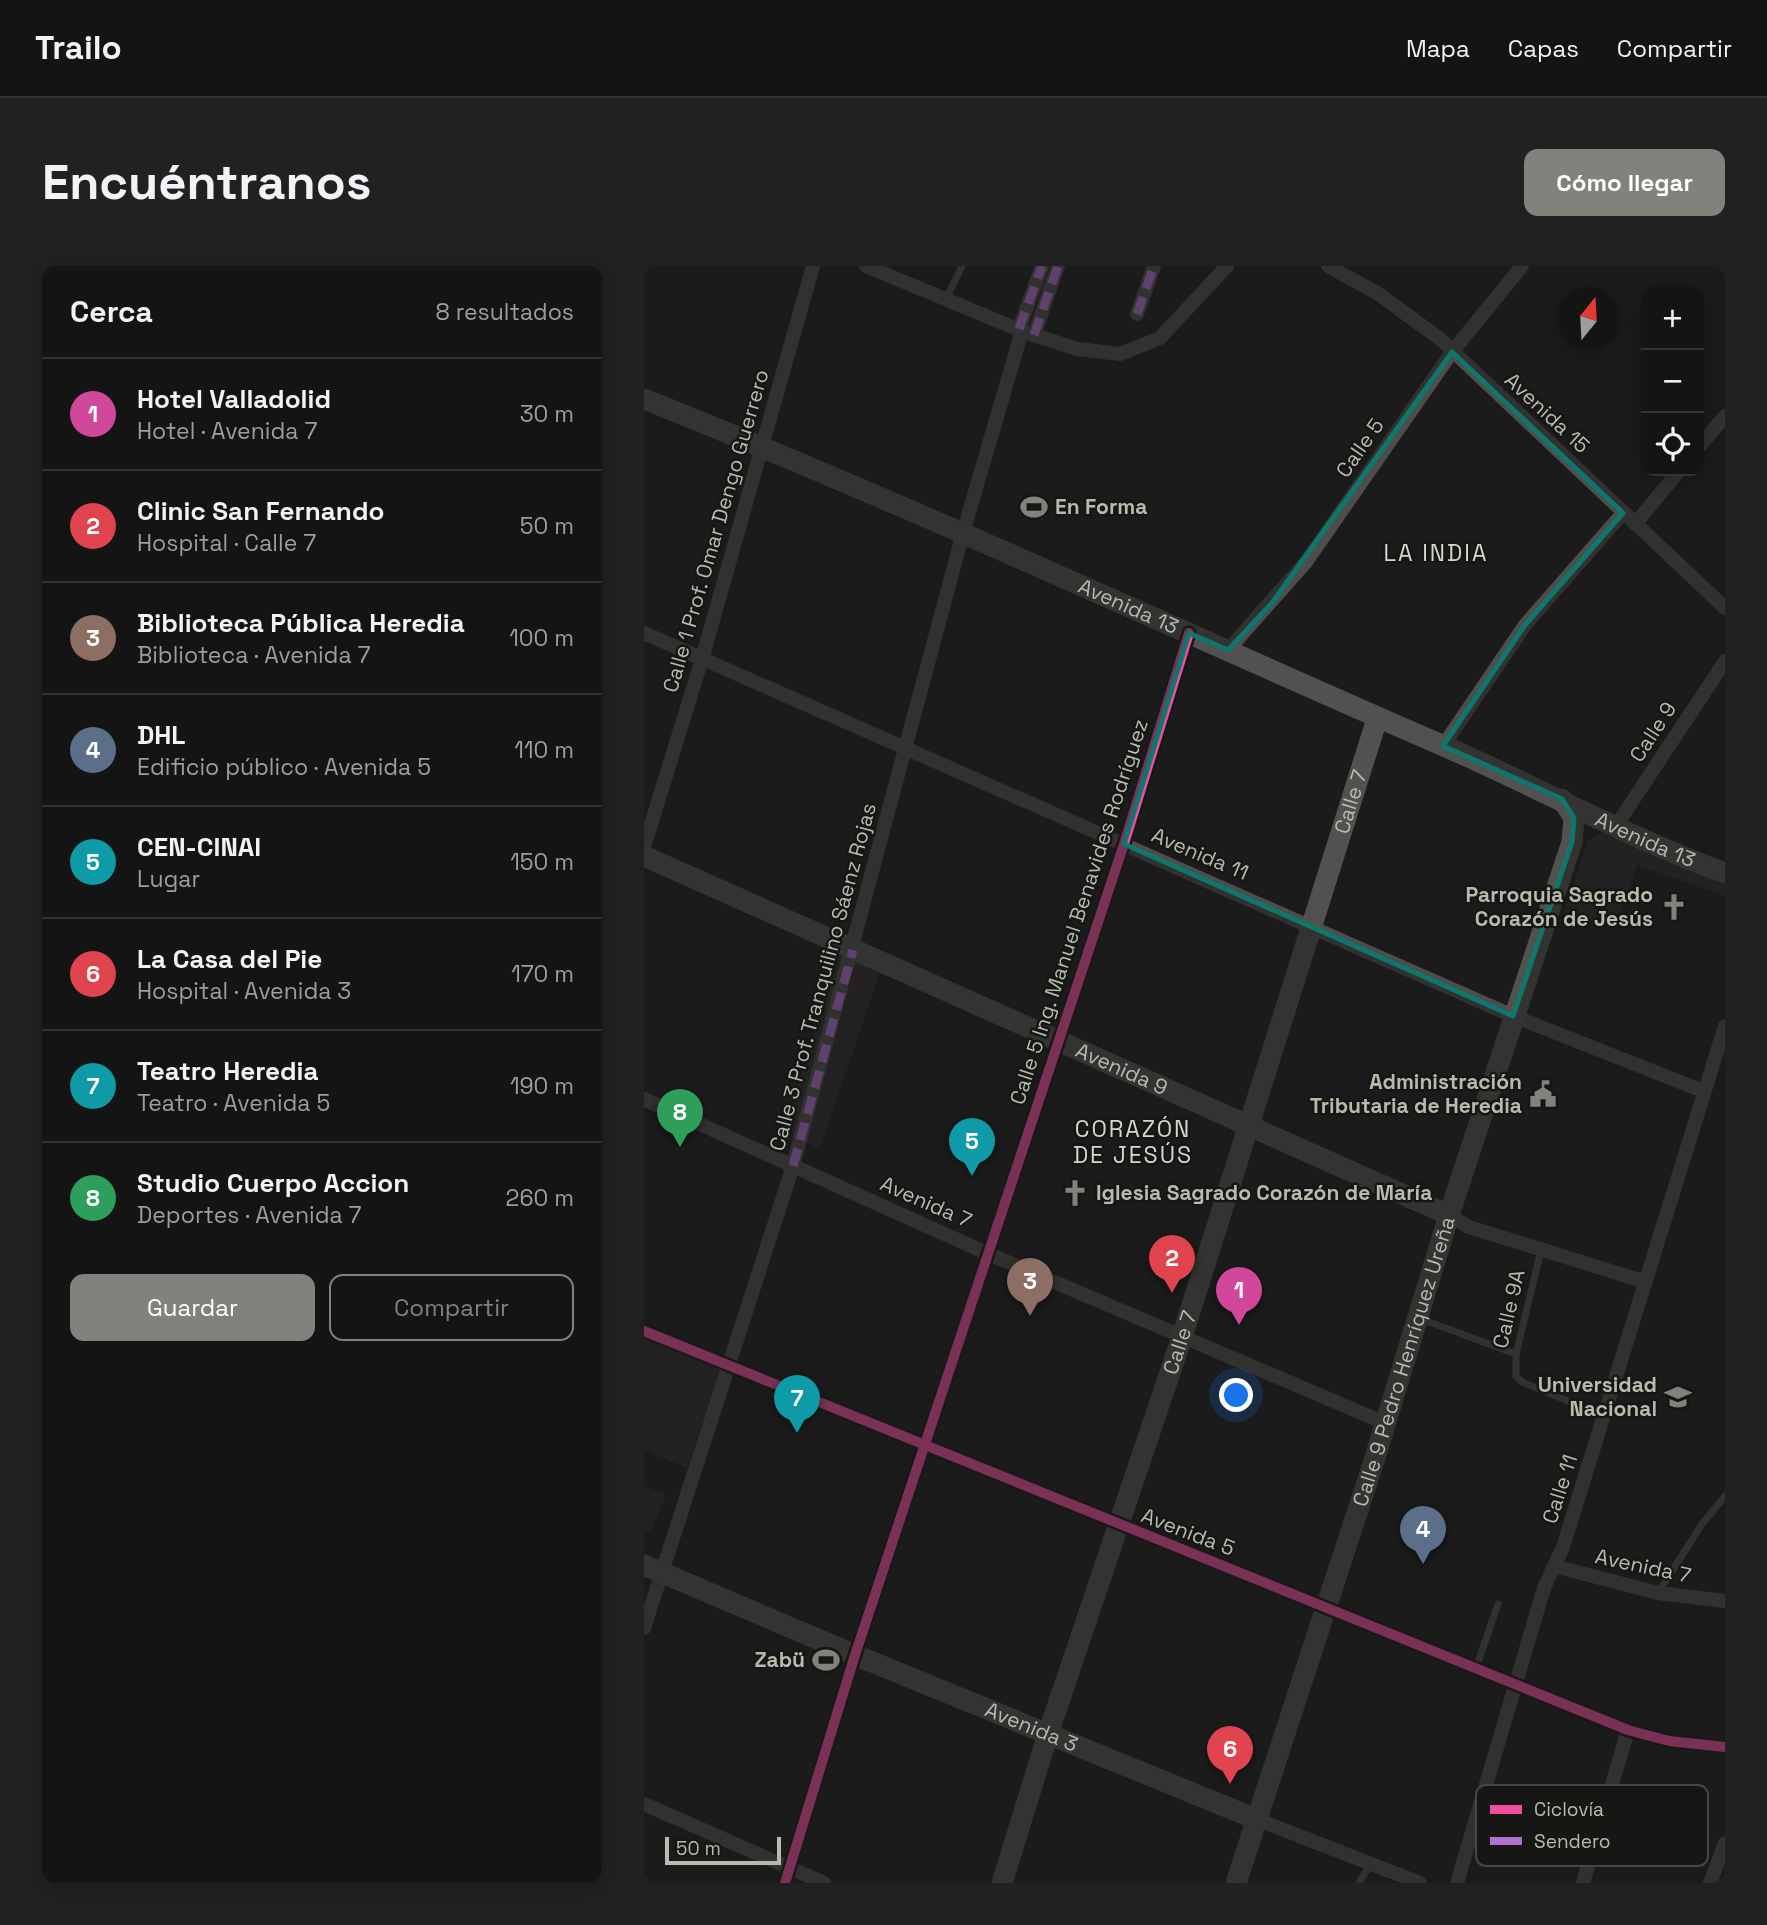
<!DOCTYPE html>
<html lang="es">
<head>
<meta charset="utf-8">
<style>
  :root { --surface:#141414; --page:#212122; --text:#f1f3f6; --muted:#9d9ea0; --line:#333334; --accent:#81827b }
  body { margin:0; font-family:"Space Grotesk",sans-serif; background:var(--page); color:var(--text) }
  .controls { position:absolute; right:21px; top:21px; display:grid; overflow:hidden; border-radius:14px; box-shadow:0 4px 18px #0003 }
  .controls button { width:63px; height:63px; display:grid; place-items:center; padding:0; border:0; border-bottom:2px solid var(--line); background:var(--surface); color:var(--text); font:35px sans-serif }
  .compass { position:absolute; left:913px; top:21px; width:63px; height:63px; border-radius:50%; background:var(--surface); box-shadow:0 4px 18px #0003; rotate:18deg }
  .scale { position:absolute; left:21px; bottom:18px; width:116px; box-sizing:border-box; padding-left:7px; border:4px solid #b8baae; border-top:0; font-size:19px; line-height:24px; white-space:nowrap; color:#b8baae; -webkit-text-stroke:5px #161715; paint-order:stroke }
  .you { position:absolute; left:593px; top:1130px; width:24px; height:24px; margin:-18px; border:5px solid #fff; border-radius:50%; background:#1a73e8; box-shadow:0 0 0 10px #1a73e833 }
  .badge { display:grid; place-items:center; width:46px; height:46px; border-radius:50%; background:var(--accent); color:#fff; font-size:23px; font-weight:700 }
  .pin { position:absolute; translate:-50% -58px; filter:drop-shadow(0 2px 4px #0008) }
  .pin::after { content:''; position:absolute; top:37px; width:24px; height:21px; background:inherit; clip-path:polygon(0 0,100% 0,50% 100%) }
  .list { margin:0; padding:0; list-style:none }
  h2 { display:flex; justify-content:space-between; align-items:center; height:91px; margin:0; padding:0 28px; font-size:30px }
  h2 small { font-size:23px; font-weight:400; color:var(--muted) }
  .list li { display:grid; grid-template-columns:46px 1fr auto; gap:21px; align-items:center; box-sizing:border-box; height:112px; padding:0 28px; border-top:2px solid var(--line) }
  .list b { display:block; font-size:26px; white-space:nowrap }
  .list p { margin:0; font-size:23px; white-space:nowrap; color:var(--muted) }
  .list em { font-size:23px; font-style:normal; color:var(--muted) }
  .actions { display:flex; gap:14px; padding:21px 28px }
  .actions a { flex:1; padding:16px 0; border:2px solid var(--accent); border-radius:14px; text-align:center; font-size:24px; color:var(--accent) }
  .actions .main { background:var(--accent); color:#fff }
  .icon { flex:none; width:38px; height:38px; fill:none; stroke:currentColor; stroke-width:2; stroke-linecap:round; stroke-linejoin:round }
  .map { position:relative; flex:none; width:1081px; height:1617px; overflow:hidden; border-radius:14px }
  header { display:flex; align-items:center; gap:42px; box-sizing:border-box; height:98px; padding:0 35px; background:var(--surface); border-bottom:2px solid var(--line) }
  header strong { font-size:33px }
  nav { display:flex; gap:38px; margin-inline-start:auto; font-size:24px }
  .intro { display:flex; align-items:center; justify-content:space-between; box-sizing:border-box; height:168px; padding:0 42px }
  h1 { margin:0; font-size:49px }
  .button { padding:18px 32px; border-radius:14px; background:var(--accent); color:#fff; font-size:24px; font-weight:700 }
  main { display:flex; gap:42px; padding:0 42px }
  aside { flex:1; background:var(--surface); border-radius:14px; box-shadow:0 4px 18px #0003 }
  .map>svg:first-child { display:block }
  .green { fill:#30292b }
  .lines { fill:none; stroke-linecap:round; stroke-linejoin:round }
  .lane { stroke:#4d4d4b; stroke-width:7 }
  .street { stroke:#4d4d4b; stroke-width:14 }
  .secondary { stroke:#51514f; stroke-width:21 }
  .quiet { stroke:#b36fd0; stroke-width:9; stroke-dasharray:18 9; stroke-linecap:butt }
  .cycleway-casing { stroke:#161715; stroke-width:15 }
  .cycleway { stroke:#ef4d9e; stroke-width:10 }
  .marked { fill:none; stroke:#0f766e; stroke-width:5; stroke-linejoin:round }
  .labels { text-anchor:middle; stroke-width:5; stroke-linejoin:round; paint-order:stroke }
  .street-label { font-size:21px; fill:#b8baae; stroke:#161715 }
  .poi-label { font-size:21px; font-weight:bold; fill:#b8baae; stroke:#161715; text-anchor:end }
  .neighbourhood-label { font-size:23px; letter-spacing:2px; fill:#d5d7cf; stroke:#161715 }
  .key { fill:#161715; stroke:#474843; stroke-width:2 }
  .key-label { font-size:19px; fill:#b8baae }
</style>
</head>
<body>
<header>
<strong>Trailo</strong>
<nav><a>Mapa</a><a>Capas</a><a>Compartir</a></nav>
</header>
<div class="intro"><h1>Encuéntranos</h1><a class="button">Cómo llegar</a></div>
<main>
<aside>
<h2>Cerca<small>8 resultados</small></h2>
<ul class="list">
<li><span class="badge" style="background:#d1479c">1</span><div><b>Hotel Valladolid</b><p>Hotel · Avenida 7</p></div><em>30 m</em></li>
<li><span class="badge" style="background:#e0444e">2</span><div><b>Clinic San Fernando</b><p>Hospital · Calle 7</p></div><em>50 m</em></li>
<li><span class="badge" style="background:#8d6e63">3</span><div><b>Biblioteca Pública Heredia</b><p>Biblioteca · Avenida 7</p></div><em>100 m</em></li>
<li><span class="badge" style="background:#5c6f8a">4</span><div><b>DHL</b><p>Edificio público · Avenida 5</p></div><em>110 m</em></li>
<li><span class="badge" style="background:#0f9aa8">5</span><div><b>CEN-CINAI</b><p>Lugar</p></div><em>150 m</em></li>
<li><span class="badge" style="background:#e0444e">6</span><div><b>La Casa del Pie</b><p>Hospital · Avenida 3</p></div><em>170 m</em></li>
<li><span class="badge" style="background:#0f9aa8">7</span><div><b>Teatro Heredia</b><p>Teatro · Avenida 5</p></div><em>190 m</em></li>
<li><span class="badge" style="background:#2e9e5b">8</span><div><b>Studio Cuerpo Accion</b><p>Deportes · Avenida 7</p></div><em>260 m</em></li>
</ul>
<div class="actions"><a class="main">Guardar</a><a>Compartir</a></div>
</aside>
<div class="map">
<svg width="1081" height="1617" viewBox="0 0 1081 1617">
  <rect width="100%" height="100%" fill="#1b1b1b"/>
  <path class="green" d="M960 565 1081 613V630L993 599 972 658C954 652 939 654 920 648L944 575Z
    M194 689 236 706 176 883 139 866Z
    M0 1070 77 1102 43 1202 0 1184Z
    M0 1220 22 1229 6 1267 0 1265Z"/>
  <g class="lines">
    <path class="lane" d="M302 33 318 0
      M897 984 872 1088V1110L878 1116 960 1150
      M777 1053 872 1088
      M1014 1327 1058 1258 1081 1230
      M832 1402 854 1338
      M715 1617 726 1598"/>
    <path class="street" d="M222 0 378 65 433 83 476 88 516 72 583 0
      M684 0 733 27 795 72 1081 342
      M493 48 510 0
      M375 63 398 0
      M390 69 414 0
      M1055 181 1081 150
      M991 258 1035 205
      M0 367 869 750 1059 825
      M584 384 662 296 808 86 878 0
      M799 480 881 359 979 247
      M972 560 1081 395
      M0 581 58 393 169 0
      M0 833 345 988 741 1157
      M805 949 825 961 1002 1016
      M0 1065 984 1464 1025 1475 1081 1481
      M910 1300 1014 1327 1081 1335
      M0 1362 149 900 319 267 378 65
      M0 1538 180 1617
      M612 1553 776 1617
      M141 1617 211 1389 480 578 545 367
      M813 1617 900 1322 919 1281 1081 760
      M939 1617 984 1464
      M1066 1617 1081 1577"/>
    <g class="secondary">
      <path id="s1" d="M0 133C270 241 533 364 800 480 894 521 985 572 1081 607"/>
      <path id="s2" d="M0 590 805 949"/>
      <path id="s3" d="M0 1299 211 1389 612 1553"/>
      <path id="s4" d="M358 1617 404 1468 538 1071 733 453"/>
      <path id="s5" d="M592 1617 730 1195 805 949 928 576 930 552 918 533"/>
    </g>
    <path class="quiet" d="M493 48 510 0
      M375 63 398 0
      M390 69 414 0
      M149 900 209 684"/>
    <defs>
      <path id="cycleway" d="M0 1065 984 1464 1025 1475 1081 1481
        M141 1617 211 1389 480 578 545 367"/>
    </defs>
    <use href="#cycleway" class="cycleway-casing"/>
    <use href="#cycleway" class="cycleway"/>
  </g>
  <path d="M0 0H1081V1617H0ZM808 86 979 247 881 359 799 480 918 533 930 552 928 576 869 750 480 578 545 367 584 384 628 337Z" fill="#1b1b1b" fill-opacity=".55" fill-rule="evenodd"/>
  <path class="marked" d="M808 86 979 247 881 359 799 480 918 533 930 552 928 576 869 750 480 578 545 367 584 384 628 337Z"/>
  <defs>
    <symbol id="stadium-bare" viewBox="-9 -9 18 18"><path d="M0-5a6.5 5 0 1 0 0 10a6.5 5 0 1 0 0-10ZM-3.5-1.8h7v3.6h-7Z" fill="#81827b" stroke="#161715" stroke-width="2.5" paint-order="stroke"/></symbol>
    <symbol id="church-bare" viewBox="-9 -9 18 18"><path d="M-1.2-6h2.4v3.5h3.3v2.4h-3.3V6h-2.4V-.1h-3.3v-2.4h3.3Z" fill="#81827b" stroke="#161715" stroke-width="2.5" paint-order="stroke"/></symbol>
    <symbol id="civic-bare" viewBox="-9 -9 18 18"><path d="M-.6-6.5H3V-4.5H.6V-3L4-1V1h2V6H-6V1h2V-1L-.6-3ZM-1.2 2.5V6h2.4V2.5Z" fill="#81827b" stroke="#161715" stroke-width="2.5" paint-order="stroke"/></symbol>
    <symbol id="university-bare" viewBox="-9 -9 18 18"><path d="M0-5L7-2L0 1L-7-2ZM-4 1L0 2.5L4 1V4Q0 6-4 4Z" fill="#81827b" stroke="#161715" stroke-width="2.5" paint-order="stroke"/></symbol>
  </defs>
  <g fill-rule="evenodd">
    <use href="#stadium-bare" x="371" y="222" width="38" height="38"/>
    <use href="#church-bare" x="1011" y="622" width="38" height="38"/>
    <use href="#civic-bare" x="880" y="809" width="38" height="38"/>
    <use href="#church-bare" x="412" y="908" width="38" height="38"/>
    <use href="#university-bare" x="1015" y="1112" width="38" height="38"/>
    <use href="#stadium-bare" x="163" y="1375" width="38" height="38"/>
  </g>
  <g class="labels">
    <g class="street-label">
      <text transform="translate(903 147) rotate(43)" y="7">Avenida 15</text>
      <text transform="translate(716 182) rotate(-55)" y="7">Calle 5</text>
      <text transform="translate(72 265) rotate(-74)" y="7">Calle 1 Prof. Omar Dengo Guerrero</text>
      <text dy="7" stroke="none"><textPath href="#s1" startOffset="527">Avenida 13</textPath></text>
      <text transform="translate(1009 466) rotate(-57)" y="7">Calle 9</text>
      <text dy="7" stroke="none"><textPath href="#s4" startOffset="1136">Calle 7</textPath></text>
      <text dy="7" stroke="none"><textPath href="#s1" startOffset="1094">Avenida 13</textPath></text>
      <text transform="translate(556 588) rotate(23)" y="7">Avenida 11</text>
      <text transform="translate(435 646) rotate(-72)" y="7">Calle 5 Ing. Manuel Benavides Rodríguez</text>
      <text transform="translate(179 711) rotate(-75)" y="7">Calle 3 Prof. Tranquilino Sáenz Rojas</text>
      <text dy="7" stroke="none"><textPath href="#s2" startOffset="523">Avenida 9</textPath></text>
      <text transform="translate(282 936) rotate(24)" y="7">Avenida 7</text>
      <text transform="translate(865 1043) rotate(-77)" y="7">Calle 9A</text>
      <text dy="7" stroke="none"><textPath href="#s4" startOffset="569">Calle 7</textPath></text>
      <text dy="7" stroke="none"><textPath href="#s5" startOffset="548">Calle 9 Pedro Henríquez Ureña</textPath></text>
      <text transform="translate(916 1223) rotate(-72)" y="7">Calle 11</text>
      <text transform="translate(544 1266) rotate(21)" y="7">Avenida 5</text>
      <text transform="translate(999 1300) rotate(12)" y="7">Avenida 7</text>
      <text dy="7" stroke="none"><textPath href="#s3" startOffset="420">Avenida 3</textPath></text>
    </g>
    <g class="poi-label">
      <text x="411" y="248" text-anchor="start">En Forma</text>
      <text x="1009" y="636">Parroquia Sagrado<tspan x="1009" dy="24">Corazón de Jesús</tspan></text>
      <text x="878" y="823">Administración<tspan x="878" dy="24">Tributaria de Heredia</tspan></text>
      <text x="452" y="934" text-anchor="start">Iglesia Sagrado Corazón de María</text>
      <text x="1013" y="1126">Universidad<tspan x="1013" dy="24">Nacional</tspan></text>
      <text x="161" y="1401">Zabü</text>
    </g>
    <g class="neighbourhood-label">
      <text x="792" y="295">LA INDIA</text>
      <text x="489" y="871">CORAZÓN<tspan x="489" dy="26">DE JESÚS</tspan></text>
    </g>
  </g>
  <rect x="832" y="1519" width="232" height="81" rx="10" class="key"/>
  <rect x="846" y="1539" width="32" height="9" fill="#ef4d9e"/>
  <rect x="846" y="1571" width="32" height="8" fill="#b36fd0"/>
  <g class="key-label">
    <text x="890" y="1550">Ciclovía</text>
    <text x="890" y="1582">Sendero</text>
  </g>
</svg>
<div class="controls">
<button>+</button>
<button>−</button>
<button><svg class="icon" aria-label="locate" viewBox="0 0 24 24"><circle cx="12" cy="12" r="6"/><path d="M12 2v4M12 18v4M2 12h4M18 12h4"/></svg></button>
</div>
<svg class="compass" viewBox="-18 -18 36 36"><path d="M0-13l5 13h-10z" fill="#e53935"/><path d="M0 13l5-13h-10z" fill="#9d9ea0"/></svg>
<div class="scale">50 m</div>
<div class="you"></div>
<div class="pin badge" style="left:595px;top:1059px;background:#d1479c">1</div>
<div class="pin badge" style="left:528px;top:1027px;background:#e0444e">2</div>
<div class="pin badge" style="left:386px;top:1050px;background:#8d6e63">3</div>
<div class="pin badge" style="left:779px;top:1298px;background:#5c6f8a">4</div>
<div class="pin badge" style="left:328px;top:910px;background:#0f9aa8">5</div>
<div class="pin badge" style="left:586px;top:1518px;background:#e0444e">6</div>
<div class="pin badge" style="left:153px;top:1167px;background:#0f9aa8">7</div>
<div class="pin badge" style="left:36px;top:881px;background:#2e9e5b">8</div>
</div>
</main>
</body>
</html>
